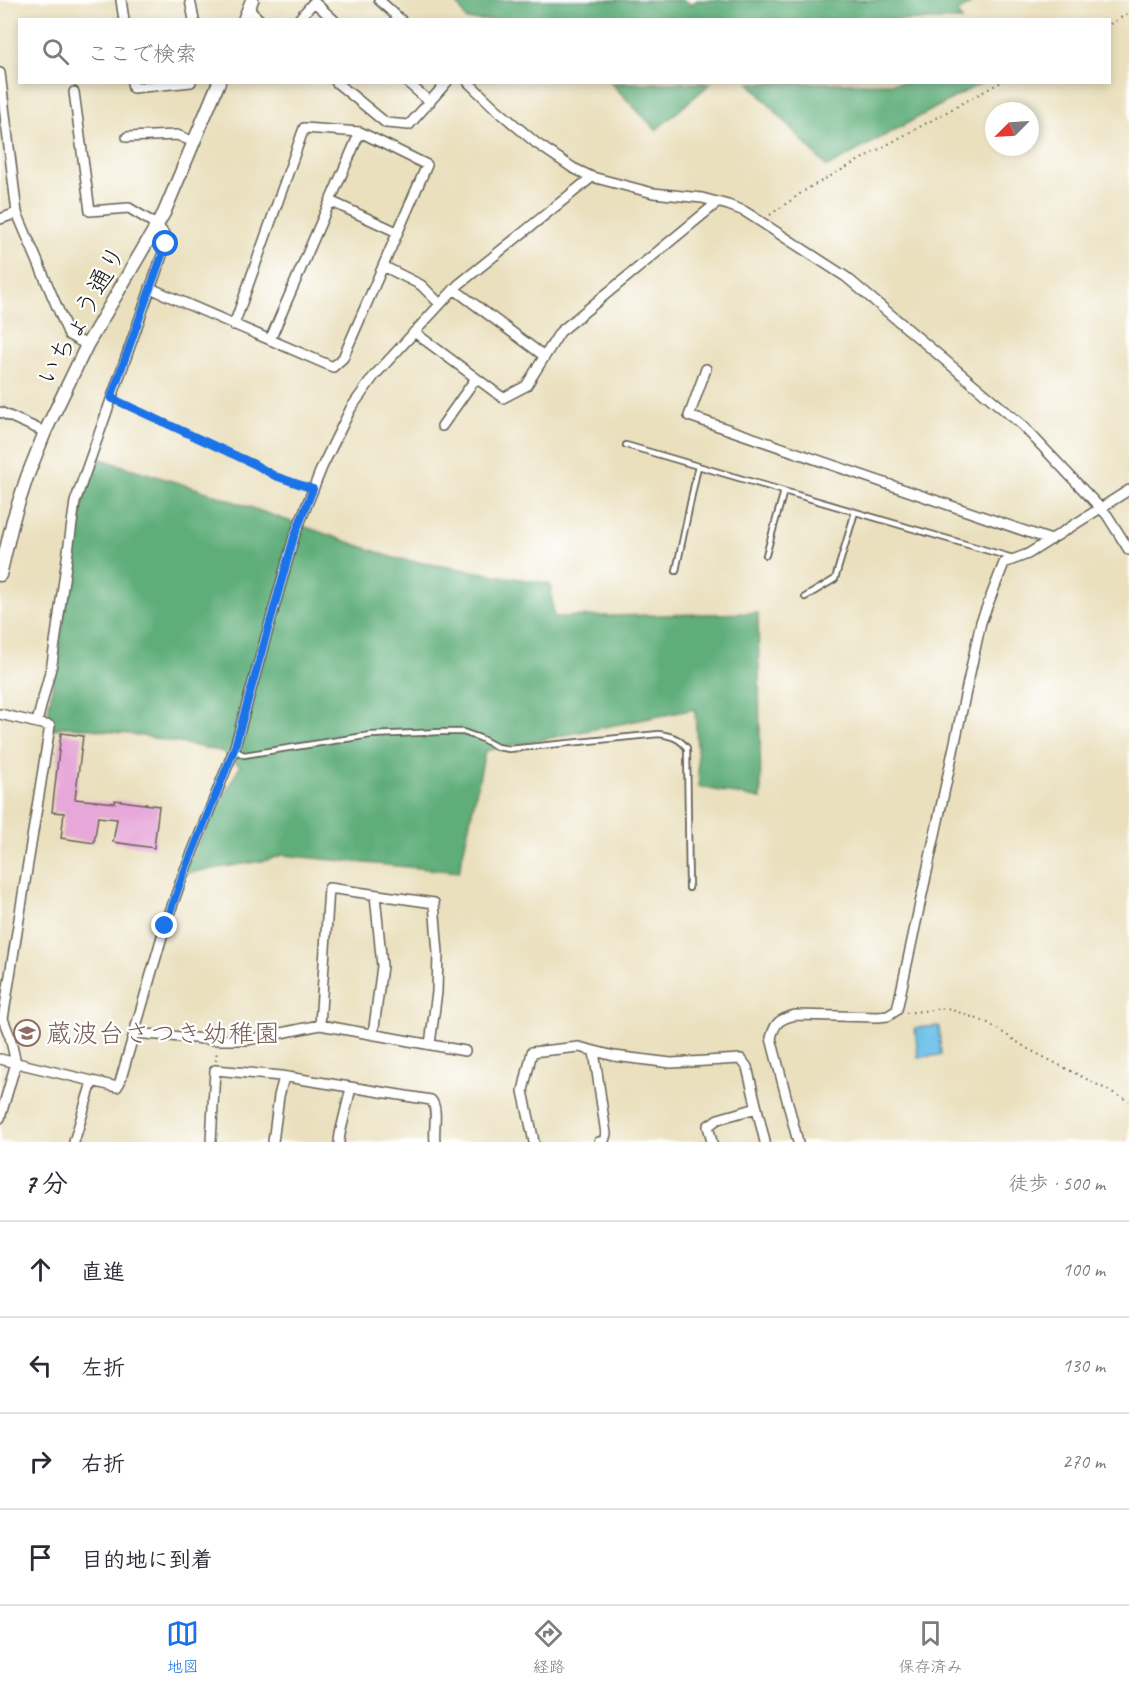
<!DOCTYPE html>
<html lang="ja">
<head>
<meta charset="utf-8">
<style>
  :root { --surface:#fff; --page:#f7f7f7; --text:#2b2b33; --muted:#7c7c81; --line:#e1e1e2; --accent:#1a73e8 }
  body { margin:0; font-family:Caveat,"Klee One",sans-serif; background:var(--page); color:var(--text) }
  .compass { position:absolute; left:985px; top:102px; width:54px; height:54px; border-radius:50%; background:var(--surface); box-shadow:0 3px 9px #0003; rotate:246deg }
  .stop { position:absolute; width:18px; height:18px; margin:-14px; border:4px solid #1a73e8; border-radius:50%; background:#fff }
  .stop.end { background:#1a73e8; border-color:#fff; box-shadow:0 2px 6px #0008 }
  .list { margin:0; padding:0; list-style:none }
  h2 { display:flex; justify-content:space-between; align-items:center; height:78px; margin:0; padding:0 24px; font-size:26px }
  h2 small { font-size:20px; font-weight:400; color:var(--muted) }
  .list li { display:grid; grid-template-columns:39px 1fr auto; gap:18px; align-items:center; box-sizing:border-box; height:96px; padding:0 24px; border-top:2px solid var(--line) }
  .list b { display:block; font-size:22px; white-space:nowrap }
  .list em { font-size:20px; font-style:normal; color:var(--muted) }
  .icon { flex:none; width:33px; height:33px; fill:none; stroke:currentColor; stroke-width:2; stroke-linecap:round; stroke-linejoin:round }
  .map { position:relative; flex:none; width:1129px; height:1142px; overflow:hidden }
  .search { position:absolute; background:var(--surface); box-shadow:0 3px 9px #0003; left:18px; right:18px; top:18px; height:66px; display:flex; align-items:center; gap:15px; box-sizing:border-box; padding:0 21px; border-radius:0px; color:var(--muted); font-size:22px }
  .sheet { height:462px; background:var(--surface) }
  nav { display:flex; justify-content:space-around; align-items:center; box-sizing:border-box; height:84px; border-top:2px solid var(--line); background:var(--surface); font-size:16px; color:var(--muted) }
  nav a { display:grid; justify-items:center; gap:3px }
  nav .on { color:var(--accent) }
  .map>svg:first-child { display:block }
  .forest { fill:#5ead79; stroke:#3d644a; stroke-width:1.5 }
  .water { fill:#6bbfe7; stroke:#446e82; stroke-width:1.5 }
  .building { fill:#e7a8d9 }
  .lines { fill:none; stroke-linecap:round; stroke-linejoin:round }
  .service-casing { stroke:#646155; stroke-width:8 }
  .minor-casing { stroke:#646155; stroke-width:12 }
  .tertiary-casing { stroke:#646155; stroke-width:15 }
  .path { stroke:#646155; stroke-width:2; stroke-dasharray:1.5 4.5; stroke-linecap:butt }
  .service { stroke:#fff; stroke-width:4.5 }
  .minor { stroke:#fff; stroke-width:9 }
  .tertiary { stroke:#fff; stroke-width:12 }
  .route { stroke:#1a73e8; stroke-width:8 }
  .labels { text-anchor:middle; stroke-width:4.5; stroke-linejoin:round; paint-order:stroke }
  .street-label { font-size:26px; fill:#1c1c1c; stroke:#fff }
  .education-label { font-size:26px; fill:#785e54; stroke:#fff; text-anchor:start }
</style>
</head>
<body>
<div class="map">
<svg width="1129" height="1142" viewBox="0 0 1129 1142">
  <rect width="100%" height="100%" fill="#fff"/>
  <filter id="ink" filterUnits="userSpaceOnUse"><feTurbulence type="fractalNoise" baseFrequency=".0167" numOctaves="2"/><feDisplacementMap in="SourceGraphic" scale="12" xChannelSelector="R" yChannelSelector="G"/><feConvolveMatrix kernelMatrix="1 2 1 2 8 2 1 2 1" color-interpolation-filters="sRGB"/></filter>
  <filter id="wash" filterUnits="userSpaceOnUse"><feTurbulence type="fractalNoise" baseFrequency=".008" numOctaves="4" result="noise"/><feDisplacementMap in="SourceGraphic" scale="24" xChannelSelector="R" yChannelSelector="G"/><feGaussianBlur stdDeviation="1.35" result="paint"/><feColorMatrix in="noise" values="0 0 0 0 0 0 0 0 0 0 0 0 0 0 0 0 0 1.4 0 .05"/><feComposite in="paint" operator="in"/></filter>
  <g filter="url(#wash)">
    <rect width="100%" height="100%" fill="#eae0be"/>
    <path class="forest" d="M455 0H684L691 5 697 0H976L957 13 962 20H467Z
      M611 83H711L656 130Z
      M749 83H981L827 167Z
      M97 458 198 489 394 558 550 584 554 617 758 613 761 799 699 787 695 709 485 751 459 872 282 855 268 860 181 874 240 766 221 751 143 736 85 728 62 727 52 730 48 712 83 503Z"/>
    <path class="water" d="M939 1026 941 1055 918 1057 915 1028Z"/>
    <g id="blocks">
      <path class="building" d="M61 733 83 736 75 799 115 803V800L159 806 154 848 113 842 117 819 98 817 94 843 61 838 64 813 52 812Z"/>
    </g>
  </g>
  <g filter="url(#ink)">
    <use href="#blocks" fill-opacity="0" stroke="#646155" stroke-width="1.5"/>
    <g class="lines">
      <defs>
        <path id="service" d="M626 445 1013 558
          M766 555 784 491
          M676 571 698 466
          M805 597 835 579 855 512
          M234 750 244 755 371 735 441 732H463L480 738 497 747 509 749 659 734C672 736 679 738 687 748L689 888"/>
        <path id="minor" d="M121 0 124 20
          M190 0 194 20
          M379 0 401 20
          M248 9 260 20
          M298 20 314 2 334 20
          M0 73 17 213 69 335 87 345
          M132 82 133 88 191 82
          M336 82 386 123 409 125 447 82
          M407 82 430 102
          M468 82 495 108 536 143 573 168 592 177 653 193 702 198 728 205 744 211 846 277 1022 425 1107 515 1129 550
          M127 137 177 135 194 142
          M330 201 397 232
          M0 219 17 213
          M383 266 421 285 440 304
          M150 288 333 367 343 358 427 165 360 132 304 128 234 325
          M454 289 544 356
          M414 332 503 398 526 386 560 332 718 202
          M270 340 360 132
          M706 369 689 416 1051 540
          M0 412 45 432
          M442 426 476 378
          M0 714 50 726 3 1019 10 1037 16 1063 0 1118
          M37 722 52 664 75 502 166 244 165 235 157 225 129 208 90 211 74 92
          M320 1025 329 888 434 903 438 953 437 992 430 1044
          M134 1033 217 1040H247L320 1025 465 1051
          M373 1035 382 966 375 895
          M594 1051 606 1134 604 1141 599 1142
          M0 1059 117 1087 120 1082 165 926 183 875 234 750 294 537 322 467 351 408 374 376 458 285 592 177
          M74 1142 92 1082
          M211 1142 215 1070 281 1076 431 1100C439 1109 433 1129 435 1142
          M273 1142 279 1096 284 1077
          M339 1142 340 1134 351 1088
          M534 1142 523 1091 532 1052 579 1047 614 1056 671 1063 741 1059 747 1067 765 1142
          M712 1142 708 1126 718 1119 757 1108
          M798 1142 771 1038C775 1022 780 1019 795 1015L878 1017 888 1016 897 1010 981 622 1004 563 1028 554 1129 490"/>
        <path id="tertiary" d="M244 20 252 0
          M0 575 13 520 27 477 45 432 87 345 164 213 219 82"/>
      </defs>
      <use href="#service" class="service-casing"/>
      <use href="#minor" class="minor-casing"/>
      <use href="#tertiary" class="tertiary-casing"/>
      <path class="path" d="M1110 24 1129 13
        M770 215 807 189 1001 82
        M120 402 254 464 275 476 305 486
        M906 1013 947 1008 988 1023 1028 1049 1129 1101
        M216 1061 217 1049"/>
      <use href="#service" class="service"/>
      <use href="#minor" class="minor"/>
      <use href="#tertiary" class="tertiary"/>
    </g>
  </g>
  <g class="lines" filter="url(#ink)">
    <path class="route" d="M165 926 183 875 234 750 294 537 313 489 275 476 254 464 111 398 166 244"/>
  </g>
  <defs>
    <symbol id="school-ring" viewBox="-11 -11 22 22"><circle r="9.5" fill="#fff" stroke="#8d6e63" stroke-width="1.5"/><path d="M0-5L7-2L0 1L-7-2ZM-4 1L0 2.5L4 1V4Q0 6-4 4Z" fill="#8d6e63"/></symbol>
  </defs>
  <g fill-rule="evenodd">
    <use href="#school-ring" x="12" y="1018" width="30" height="30"/>
  </g>
  <g class="labels">
    <g class="street-label">
      <text transform="translate(81 315) rotate(-61)" y="9">いちょう通り</text>
    </g>
    <g class="education-label">
      <text x="46" y="1042">蔵波台さつき幼稚園</text>
    </g>
  </g>
</svg>
<svg class="compass" viewBox="-18 -18 36 36"><path d="M0-13l5 13h-10z" fill="#e53935"/><path d="M0 13l5-13h-10z" fill="#7c7c81"/></svg>
<div class="stop" style="left:166px;top:244px"></div>
<div class="stop end" style="left:165px;top:926px"></div>
<div class="search"><svg class="icon" aria-label="search" viewBox="0 0 24 24"><circle cx="10" cy="10" r="6"/><path d="M15 15l6 6"/></svg>ここで検索</div>
</div>
<section class="sheet">
<h2>7 分<small>徒歩 · 500 m</small></h2>
<ul class="list">
<li><svg class="icon" aria-label="ahead" viewBox="0 0 24 24"><path d="M12 20V5M6 11l6-6 6 6"/></svg><div><b>直進</b></div><em>100 m</em></li>
<li><svg class="icon" aria-label="left" viewBox="0 0 24 24"><path d="M17 20v-9H6M10 6l-5 5 5 5"/></svg><div><b>左折</b></div><em>130 m</em></li>
<li><svg class="icon" aria-label="right" viewBox="0 0 24 24"><path d="M7 20v-9h11M14 6l5 5-5 5"/></svg><div><b>右折</b></div><em>270 m</em></li>
<li><svg class="icon" aria-label="arrive" viewBox="0 0 24 24"><path d="M6 21V4h12l-3 4 3 4H6"/></svg><div><b>目的地に到着</b></div></li>
</ul>
</section>
<nav>
<a class="on"><svg class="icon" aria-label="map" viewBox="0 0 24 24"><path d="M3 6l6-2 6 2 6-2v14l-6 2-6-2-6 2zM9 4v14M15 6v14"/></svg>地図</a>
<a><svg class="icon" aria-label="directions" viewBox="0 0 24 24"><path d="M12 3l9 9-9 9-9-9zM9 14v-3h6M13 9l2 2-2 2"/></svg>経路</a>
<a><svg class="icon" aria-label="saved" viewBox="0 0 24 24"><path d="M7 4h10v16l-5-4-5 4z"/></svg>保存済み</a>
</nav>
</body>
</html>
